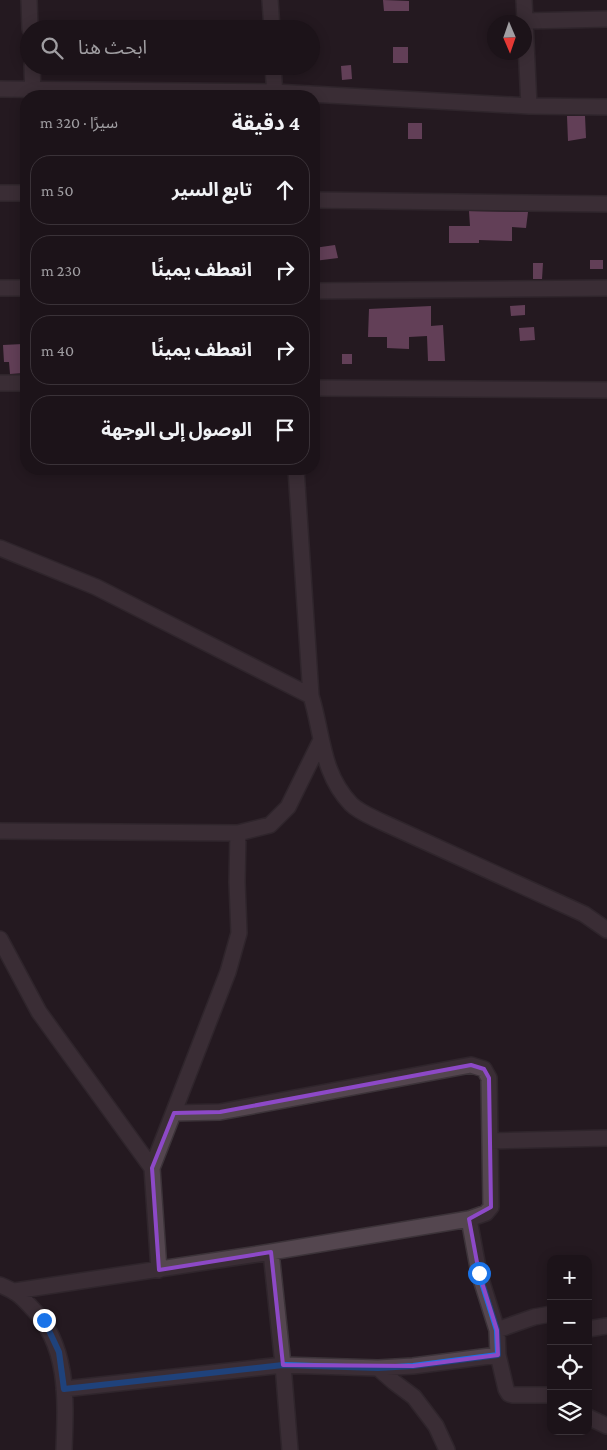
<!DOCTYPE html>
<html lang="ar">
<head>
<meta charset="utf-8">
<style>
  :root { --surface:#1c1319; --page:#292026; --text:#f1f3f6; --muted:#a09ea2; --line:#3a3238 }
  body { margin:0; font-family:"Crimson Pro","Noto Sans Arabic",serif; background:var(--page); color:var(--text); direction:rtl }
  .controls { position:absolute; right:15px; bottom:15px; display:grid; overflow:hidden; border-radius:10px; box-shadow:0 2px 12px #0003 }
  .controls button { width:45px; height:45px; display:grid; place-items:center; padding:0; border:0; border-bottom:1px solid var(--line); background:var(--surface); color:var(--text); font:25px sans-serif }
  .compass { position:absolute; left:487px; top:15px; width:45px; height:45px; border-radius:50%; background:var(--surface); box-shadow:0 2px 12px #0003; rotate:178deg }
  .stop { position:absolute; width:15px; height:15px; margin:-11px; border:4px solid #1a73e8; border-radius:50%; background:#fff }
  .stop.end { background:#1a73e8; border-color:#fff; box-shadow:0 1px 5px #0008 }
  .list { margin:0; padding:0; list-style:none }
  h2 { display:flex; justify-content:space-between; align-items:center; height:65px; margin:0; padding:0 20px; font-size:21px }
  h2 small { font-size:16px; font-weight:400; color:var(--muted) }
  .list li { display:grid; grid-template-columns:32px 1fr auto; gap:15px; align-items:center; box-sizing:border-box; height:70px; margin:0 10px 10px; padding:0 10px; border:1px solid var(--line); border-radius:20px }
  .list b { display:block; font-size:19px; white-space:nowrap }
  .list em { font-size:16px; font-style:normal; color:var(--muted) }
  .icon { flex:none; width:28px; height:28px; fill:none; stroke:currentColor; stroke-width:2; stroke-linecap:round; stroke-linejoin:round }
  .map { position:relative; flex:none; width:607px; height:1450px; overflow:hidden; direction:ltr }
  .search { position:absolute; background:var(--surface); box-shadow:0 2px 12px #0003; left:20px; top:20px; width:300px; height:55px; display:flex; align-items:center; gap:12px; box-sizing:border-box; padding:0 18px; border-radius:28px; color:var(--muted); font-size:19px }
  .panel { position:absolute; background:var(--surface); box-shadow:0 2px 12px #0003; left:20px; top:90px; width:300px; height:385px; border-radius:20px; direction:rtl }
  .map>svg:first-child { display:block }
  .building { fill:#ae6d9a }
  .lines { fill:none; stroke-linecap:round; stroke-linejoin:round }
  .minor-casing { stroke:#3c3339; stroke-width:18 }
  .minor { stroke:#54464f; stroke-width:15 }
  .route { stroke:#1a73e8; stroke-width:6 }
  .marked { fill:none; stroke:#8d49c7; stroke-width:4; stroke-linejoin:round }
</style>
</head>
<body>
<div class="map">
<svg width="607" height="1450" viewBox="0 0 607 1450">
  <rect width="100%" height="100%" fill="#251921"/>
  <path class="building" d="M383 0 409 1V11H384Z
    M393 47H408V63H393Z
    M351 65 352 79 342 80 341 66Z
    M567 116H585L586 138 568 141Z
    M408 123H422V139H408Z
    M469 211 528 212 526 228 512 227V241L479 240V243H449V226H470Z
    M335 245 338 258 314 261V248Z
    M590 260H603V269H590Z
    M533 263H543L542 279H533Z
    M525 305V315L511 316 510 306Z
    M431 306V326L443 325 445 361H428L427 336 409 337V349L387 348V337H368L369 309Z
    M534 327 535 340 520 341 519 328Z
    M23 344 24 373 10 374 9 362H4L3 345Z
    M342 354H352V364H342Z"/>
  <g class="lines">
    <defs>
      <path id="minor" d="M29 0 30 29
        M270 0 272 29
        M524 0 529 106
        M525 21 607 19
        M32 66 33 96
        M273 66 275 96
        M0 89 274 92 529 106 607 107
        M0 193H26
        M314 200 607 204
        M0 288H26
        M314 291 607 288
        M0 383H26
        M314 388 607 390
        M296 469 311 696
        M0 548 96 587 311 696C323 734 321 773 351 804 359 812 372 817 382 822L584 914 607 930
        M0 831 238 833 270 825 288 807 321 740
        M0 939 39 1012 152 1168
        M490 1141 607 1138
        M469 1219 479 1273 497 1330 498 1355 506 1389 509 1394 513 1395H551
        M271 1252 283 1365 290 1450
        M159 1270 152 1168 228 972 239 933 237 882 238 833
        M0 1285C15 1291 20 1295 31 1307 69 1345 66 1399 64 1450
        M15 1291 271 1252 469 1219 486 1213 491 1207 489 1078 484 1069 471 1065 220 1112 174 1113
        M588 1329 607 1326
        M497 1330 534 1317 551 1314
        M378 1368 394 1382 414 1397 436 1426 447 1450
        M64 1389 283 1365 378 1368 413 1366 498 1355
        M588 1417 607 1426"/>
    </defs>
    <use href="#minor" class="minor-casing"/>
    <use href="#minor" class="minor"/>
  </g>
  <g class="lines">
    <path class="route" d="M44 1320 59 1352 64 1389 283 1365 378 1368 413 1366 498 1355 497 1330 479 1273"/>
  </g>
  <path d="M0 0H607V1450H0ZM471 1065 484 1069 489 1078 491 1207 469 1219 479 1273 497 1330 498 1355 413 1366 283 1365 271 1252 159 1270 152 1168 174 1113 220 1112Z" fill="#251921" fill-opacity=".55" fill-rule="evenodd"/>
  <path class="marked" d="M471 1065 484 1069 489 1078 491 1207 469 1219 479 1273 497 1330 498 1355 413 1366 283 1365 271 1252 159 1270 152 1168 174 1113 220 1112Z"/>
</svg>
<div class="controls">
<button>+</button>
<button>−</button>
<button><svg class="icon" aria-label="locate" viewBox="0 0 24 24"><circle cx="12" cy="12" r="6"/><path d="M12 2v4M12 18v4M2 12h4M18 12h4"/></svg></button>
<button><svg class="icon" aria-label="layers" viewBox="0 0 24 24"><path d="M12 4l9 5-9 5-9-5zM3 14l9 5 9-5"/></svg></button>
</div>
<svg class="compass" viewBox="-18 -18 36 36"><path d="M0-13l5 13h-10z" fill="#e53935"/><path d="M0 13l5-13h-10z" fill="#a09ea2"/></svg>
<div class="stop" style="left:479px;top:1273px"></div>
<div class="stop end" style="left:44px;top:1320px"></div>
<div class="search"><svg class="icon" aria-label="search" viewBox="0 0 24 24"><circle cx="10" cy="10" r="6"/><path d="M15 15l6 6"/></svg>ابحث هنا</div>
<section class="panel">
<h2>4 دقيقة<small>سيرًا · 320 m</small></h2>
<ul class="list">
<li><svg class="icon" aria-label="ahead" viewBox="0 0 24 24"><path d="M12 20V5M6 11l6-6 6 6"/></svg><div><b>تابع السير</b></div><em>50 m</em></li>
<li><svg class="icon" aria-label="right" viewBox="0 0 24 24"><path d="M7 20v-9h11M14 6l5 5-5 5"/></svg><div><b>انعطف يمينًا</b></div><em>230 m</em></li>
<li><svg class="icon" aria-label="right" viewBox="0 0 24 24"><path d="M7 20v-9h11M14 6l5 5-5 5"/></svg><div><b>انعطف يمينًا</b></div><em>40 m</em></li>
<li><svg class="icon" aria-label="arrive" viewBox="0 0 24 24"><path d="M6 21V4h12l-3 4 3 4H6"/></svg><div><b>الوصول إلى الوجهة</b></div></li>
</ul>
</section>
</div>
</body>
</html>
